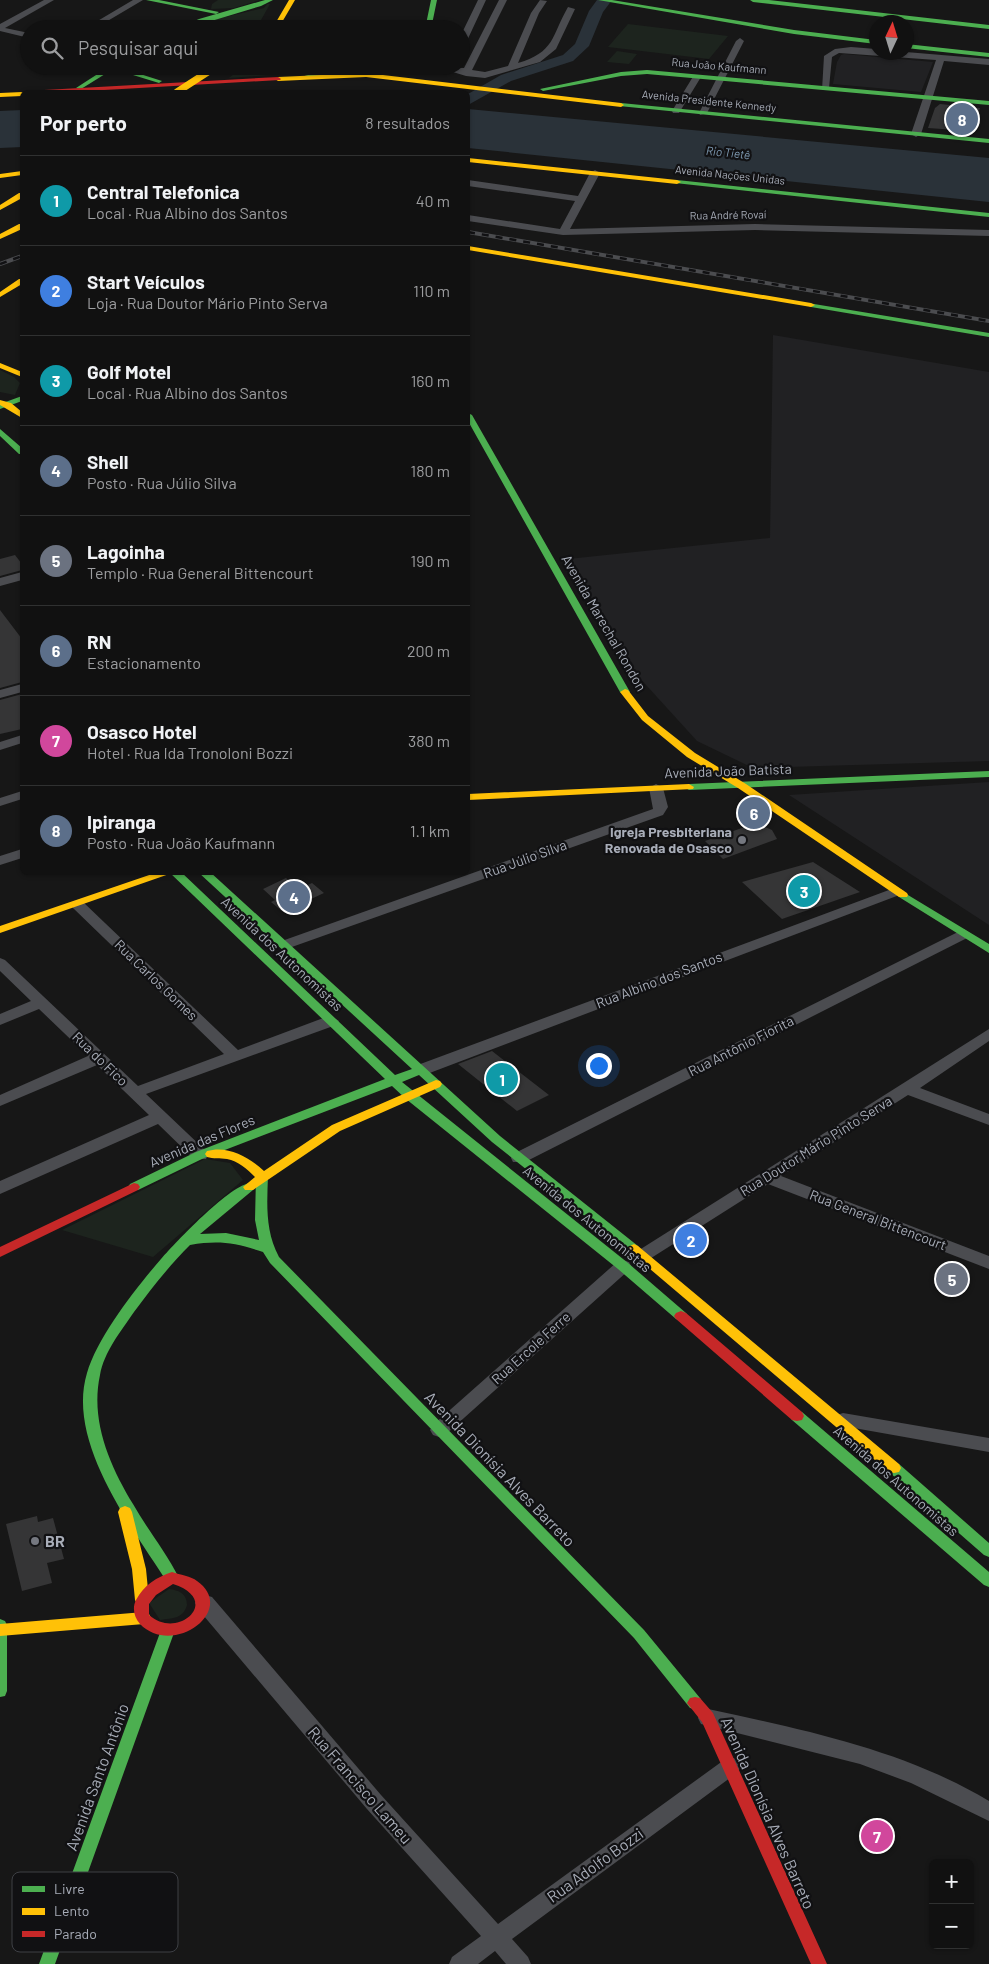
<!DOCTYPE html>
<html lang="pt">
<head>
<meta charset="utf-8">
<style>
  :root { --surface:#111; --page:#1a1a1a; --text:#f1f3f6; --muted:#9c9d9f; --line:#303131; --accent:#ea580c }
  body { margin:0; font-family:Barlow,sans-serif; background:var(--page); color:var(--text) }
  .controls { position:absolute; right:15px; bottom:15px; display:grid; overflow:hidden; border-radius:8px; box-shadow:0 1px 4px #0004 }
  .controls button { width:45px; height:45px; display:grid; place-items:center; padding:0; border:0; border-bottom:1px solid var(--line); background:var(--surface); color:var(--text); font:25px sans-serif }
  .compass { position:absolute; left:869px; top:15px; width:45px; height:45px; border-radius:50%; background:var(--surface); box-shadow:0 1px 4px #0004; rotate:4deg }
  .you { position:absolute; left:598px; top:1065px; width:18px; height:18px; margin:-12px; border:4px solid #fff; border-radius:50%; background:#1a73e8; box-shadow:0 0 0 8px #1a73e833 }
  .badge { display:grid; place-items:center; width:32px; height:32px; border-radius:50%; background:var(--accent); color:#fff; font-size:16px; font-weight:700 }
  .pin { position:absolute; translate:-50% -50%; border:2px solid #fff; box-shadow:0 1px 5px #0006 }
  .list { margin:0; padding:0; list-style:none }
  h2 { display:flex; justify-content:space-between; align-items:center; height:65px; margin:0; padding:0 20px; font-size:21px }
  h2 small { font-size:16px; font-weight:400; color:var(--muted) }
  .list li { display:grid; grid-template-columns:32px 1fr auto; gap:15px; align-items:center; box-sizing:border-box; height:90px; padding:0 20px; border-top:1px solid var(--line) }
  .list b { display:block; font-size:19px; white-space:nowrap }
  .list p { margin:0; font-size:16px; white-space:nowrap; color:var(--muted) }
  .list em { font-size:16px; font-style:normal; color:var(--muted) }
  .icon { flex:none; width:28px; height:28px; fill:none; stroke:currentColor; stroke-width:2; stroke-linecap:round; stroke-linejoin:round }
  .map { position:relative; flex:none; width:989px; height:1964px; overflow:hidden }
  .search { position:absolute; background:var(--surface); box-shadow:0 1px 4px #0004; left:20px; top:20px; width:450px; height:55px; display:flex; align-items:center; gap:12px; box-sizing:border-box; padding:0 18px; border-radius:28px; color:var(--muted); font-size:19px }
  .panel { position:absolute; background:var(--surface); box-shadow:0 1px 4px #0004; left:20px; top:90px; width:450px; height:785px; border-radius:8px }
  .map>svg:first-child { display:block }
  .built { fill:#212123 }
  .green { fill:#1d241e }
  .water { fill:#2a3239 }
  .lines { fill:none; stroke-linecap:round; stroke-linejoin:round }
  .river { fill:#2a3239; fill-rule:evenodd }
  .building { fill:#353536 }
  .street { fill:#4b4c50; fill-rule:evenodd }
  .fast { fill:#4caf50; fill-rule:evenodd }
  .slow { fill:#ffc107; fill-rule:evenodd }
  .jam { fill:#c62828; fill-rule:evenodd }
  .rail-casing { stroke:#4b4c4f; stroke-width:4 }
  .rail { stroke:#111113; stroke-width:2.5; stroke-dasharray:7; stroke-linecap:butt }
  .slow-bridge { stroke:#ffc107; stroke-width:7 }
  .poi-dot { fill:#757880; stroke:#111113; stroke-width:2 }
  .labels { text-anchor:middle; stroke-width:4.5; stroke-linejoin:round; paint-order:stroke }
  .far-street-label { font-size:11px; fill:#a8adb8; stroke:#111113 }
  .far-water-label { font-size:12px; font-style:italic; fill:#7f9bb3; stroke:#111113 }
  .street-label { font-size:14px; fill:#a8adb8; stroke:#111113 }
  .poi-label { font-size:14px; font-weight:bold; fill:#a8adb8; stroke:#111113; text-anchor:end }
  .near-street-label { font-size:16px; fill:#a8adb8; stroke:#111113 }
  .near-poi-label { font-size:16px; font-weight:bold; fill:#a8adb8; stroke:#111113; text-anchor:start }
  .key { fill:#111113; stroke:#3e4045; stroke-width:1 }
  .key-label { font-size:14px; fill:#a8adb8 }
</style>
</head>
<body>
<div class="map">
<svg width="989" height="1964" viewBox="0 0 989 1964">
  <rect width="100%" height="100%" fill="#171717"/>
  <path class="built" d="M844 54 933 62 921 92 833 84 837 62 841 55Z
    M773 335 989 372V761L753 768 697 741 637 675 568 559 770 538Z
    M989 782V925L789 795Z"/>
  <path class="green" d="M218 0H260L234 8 211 9 212 4Z
    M267 4H270L256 29H185L191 25 264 8Z
    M628 24 728 36 709 59 608 47Z
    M617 51 637 54 629 64 607 62Z
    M244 66H272L270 75 229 78Z
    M0 370 14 377 20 383 15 395 0 392Z
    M205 1159 230 1163 243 1180 153 1257 62 1230Z
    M169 1589C179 1590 187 1594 187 1605 183 1619 173 1618 160 1620L149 1603Z"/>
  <path class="water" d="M468 109 989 158V202L468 148Z
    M22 110V147L0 148V111Z"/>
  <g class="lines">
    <path class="river" d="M597 0H612L603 12 589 46 573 61 511 81 468 105V94L501 75 563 55 575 44 589 11Z"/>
  </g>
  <path class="building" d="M940 104 980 108 971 131 928 128 935 108Z
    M15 555 22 564V570L0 576V559Z
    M0 610 22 639V682L0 688Z
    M22 694V729L0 734V700Z
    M756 823 772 830 777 839 723 859 705 841Z
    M813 862 860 892 782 919 742 882Z
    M286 878 299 889 312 883 324 893 283 912 271 902 275 900 263 889Z
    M492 1051 549 1095 517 1111 458 1064Z
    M37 1516 38 1522 53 1518 64 1559 47 1563 52 1583 22 1591 6 1524Z"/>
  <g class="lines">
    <path class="street" d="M44 0H54L5 28 29 33V38L0 31V24Z
      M133 0H143L94 29H84Z
      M478 0H486L465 45 461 47V35Z
      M499 0H507L472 70 485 72 508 66 531 13 540 0 547 1 539 13 518 63C555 52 551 37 568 7L575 9 556 49 540 62 485 78 466 76 443 69 416 70V66L464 68Z
      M740 38 744 41 707 113 700 115 699 113 736 41Z
      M851 47 876 49V52H906L989 59V65L944 61 921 134 916 137 911 134 936 60 839 53 832 57 829 88 822 90 824 56 835 49Z
      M694 75 701 77 679 113H673L672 111Z
      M595 170 600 173 570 229 755 224 989 230V236L755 230 563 235 468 221V215L560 229 575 201 468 186V180L578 196 590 173Z
      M22 572V580L0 586V578Z
      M22 684V692L0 698V690Z
      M22 735V743L0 750V742Z
      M656 784 663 788 668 807 663 815 289 948 284 950 277 945 279 942 653 809 649 788Z
      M22 791V799L0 806V798Z
      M22 849V858L0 865V856Z
      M897 887 904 891 902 894 427 1074H415L413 1070 415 1066Z
      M78 901 83 902 238 1050 326 1017 331 1016 339 1021 336 1025 146 1094 206 1151 208 1155 206 1159H194L158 1124 0 1194V1181L149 1115 97 1065 0 1106V1095L88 1056 39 1009 0 1025V1014L31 1001 0 971V958L5 960 138 1086 224 1054 73 908 71 905 73 902Z
      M964 929 971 934 969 937 525 1162H513L511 1158 513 1154Z
      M989 1029V1041L920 1088 989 1114V1125L908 1095 781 1176 989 1256V1269L768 1184 648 1260 642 1262 636 1260 634 1256 636 1252Z
      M623 1260 629 1262 631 1266 629 1270 445 1435 439 1437 433 1435 430 1430 433 1425 617 1262Z
      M843 1413 989 1438V1452L837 1425 834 1420 837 1415Z
      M205 1595 212 1597 381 1795 498 1924 724 1760 731 1757 738 1760 741 1766 738 1772 512 1939 528 1957 531 1964H506L495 1951 478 1964H449L452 1957 481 1936 367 1809 198 1609 195 1603 198 1597Z
      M708 1709C804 1730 904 1750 989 1801V1821L911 1783 860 1764 701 1724 698 1718 701 1712Z"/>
    <path class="fast" d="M146 0H159L219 12 216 14Z
      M265 0H273L261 6 185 29H176L199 19Z
      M431 0H437L431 29H425Z
      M598 0H612L794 30 876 40V44L794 34Z
      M750 0H769L989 25V29L753 2Z
      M906 44 989 53V57L906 48Z
      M110 66H118L81 89 76 88Z
      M127 66H133L137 73 162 81 159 83 133 75Z
      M286 66C295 66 301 70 309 72 316 74 323 72 329 75 318 82 296 73 286 66Z
      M647 70 989 101V105L647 74 621 76 543 91 540 89 621 72Z
      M621 103 989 139V143L619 106V104Z
      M677 180 989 213V217L675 183V181Z
      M808 303 989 333V337L811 307 807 305Z
      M22 396V401L0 409V404Z
      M468 413 472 415 630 692 628 694 625 695 620 692 468 421Z
      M0 429 22 448V454H19L0 436Z
      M989 771V777L689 790 684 787 689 784Z
      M169 872H181L395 1075 412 1069 198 872H210L500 1136 638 1246 640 1249 638 1252H630L492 1142 419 1075 402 1082 628 1263 686 1313 688 1316 686 1319 681 1321 676 1319 618 1269 406 1099 392 1086 204 1158 138 1190H130L128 1187 130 1184 196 1152 385 1079Z
      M903 892 989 944V953L899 897 898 895Z
      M262 1172 266 1173 268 1176C267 1204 265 1231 279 1257L644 1630 700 1698 703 1703 700 1708 695 1709 690 1708 634 1638 270 1263 263 1252C235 1243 220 1240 190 1245 169 1266 151 1289 134 1312 121 1331 104 1352 100 1375 90 1421 110 1466 133 1504 147 1529 166 1552 179 1578L177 1582 172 1584 167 1582C132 1527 66 1442 87 1373 98 1336 136 1288 161 1259 178 1240 226 1189 249 1183L253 1184 255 1187 253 1190 200 1234 226 1233 259 1240 255 1220 256 1176 258 1173Z
      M797 1411 802 1412 989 1572V1587L984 1585 792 1420 790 1416 792 1412Z
      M894 1463 899 1464 989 1543V1557L984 1555 889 1472 887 1468 889 1464Z
      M0 1619 5 1621 7 1625V1691L5 1696 0 1697Z
      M168 1624 173 1626 175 1630 55 1964H39L161 1630 163 1626Z"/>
    <path class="slow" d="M289 0H295L278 29H272Z
      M366 73 621 103 624 105 621 107 366 77 278 81 275 79 278 77Z
      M22 92H24L22 96 0 97V93Z
      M468 158 677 180 681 182 677 184 468 162Z
      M22 171V175L0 178V174Z
      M19 193H22V198L0 210V205Z
      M19 224H22V229L0 239V234Z
      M468 246 811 303 815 305 811 307 468 250Z
      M19 279H22V284L0 297V292Z
      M0 363 22 372V377L0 368Z
      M0 400 11 403 22 412V418L0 405Z
      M625 689 628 690 648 716 695 753 746 784 907 893 908 895 907 897H899L738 788 687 757 642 720 620 692Z
      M689 784 694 787 693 789 468 800V794Z
      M158 872H175L0 933V926Z
      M436 1080 440 1081 442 1084 440 1087 340 1131 253 1190H245L243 1187 255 1177C247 1169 238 1161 227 1159 220 1158 213 1159 207 1157L205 1154 207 1151C228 1145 249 1157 264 1171L332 1125Z
      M634 1244 638 1246 899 1464 901 1468 899 1472 894 1473 889 1472 630 1252 628 1249 630 1246Z
      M125 1506 130 1508 132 1512 146 1569 149 1600 147 1604 142 1606 137 1604 135 1600 132 1569 118 1512 120 1508Z
      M144 1612 149 1614 151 1618 149 1622 144 1624 0 1636V1624Z"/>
    <path class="jam" d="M278 77 281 79 280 80 70 92H41L44 90Z
      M134 1183 138 1184 140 1187 138 1190 0 1257V1247Z
      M681 1311 686 1313 802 1412 804 1416 802 1420 797 1421 792 1420 676 1319 674 1316 676 1313Z
      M172 1572C180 1575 191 1576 197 1581 238 1610 173 1658 140 1624 134 1617 132 1608 136 1600 144 1585 157 1577 172 1572ZM173 1584C223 1600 178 1641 149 1615V1604L156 1595Z
      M695 1697 700 1698 713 1713 827 1964H811L702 1722 687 1703 690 1698Z"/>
    <defs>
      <path id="rail" d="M468 232 989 321
        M0 264 22 256"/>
    </defs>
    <use href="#rail" class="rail-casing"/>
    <use href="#rail" class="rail"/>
    <path class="slow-bridge" d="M177 92 217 66"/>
  </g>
  <g class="poi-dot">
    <circle cx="742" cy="840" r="5"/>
    <circle cx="35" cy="1541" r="5"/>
  </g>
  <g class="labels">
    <g class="far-street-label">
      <text transform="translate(719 66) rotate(5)" y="4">Rua João Kaufmann</text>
      <text transform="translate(709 101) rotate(6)" y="4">Avenida Presidente Kennedy</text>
      <text transform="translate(730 175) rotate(6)" y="4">Avenida Nações Unidas</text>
      <text transform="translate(728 215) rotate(-1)" y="4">Rua André Rovaí</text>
    </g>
    <g class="far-water-label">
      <text transform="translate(728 153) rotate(6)" y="4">Rio Tietê</text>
    </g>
    <g class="street-label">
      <text transform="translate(604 623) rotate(60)" y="5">Avenida Marechal Rondon</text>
      <text transform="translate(728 771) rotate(-2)" y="5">Avenida João Batista</text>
      <text transform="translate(525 859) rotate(-20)" y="5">Rua Júlio Silva</text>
      <text transform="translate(282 954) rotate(43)" y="5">Avenida dos Autonomistas</text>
      <text transform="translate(156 980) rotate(44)" y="5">Rua Carlos Gomes</text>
      <text transform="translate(659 980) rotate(-21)" y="5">Rua Albino dos Santos</text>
      <text transform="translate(741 1046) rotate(-27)" y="5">Rua Antônio Fiorita</text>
      <text transform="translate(100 1059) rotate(44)" y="5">Rua do Fico</text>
      <text transform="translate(202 1141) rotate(-23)" y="5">Avenida das Flores</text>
      <text transform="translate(816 1146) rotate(-32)" y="5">Rua Doutor Mário Pinto Serva</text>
      <text transform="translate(587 1219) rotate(39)" y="5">Avenida dos Autonomistas</text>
      <text transform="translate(878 1220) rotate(21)" y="5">Rua General Bittencourt</text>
      <text transform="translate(531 1348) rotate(-42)" y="5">Rua Ercole Ferre</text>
      <text transform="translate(896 1481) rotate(41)" y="5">Avenida dos Autonomistas</text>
    </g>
    <g class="poi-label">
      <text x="732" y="837">Igreja Presbiteriana<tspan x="732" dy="16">Renovada de Osasco</tspan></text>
    </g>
    <g class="near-street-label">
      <text transform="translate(500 1469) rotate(46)" y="6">Avenida Dionísia Alves Barreto</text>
      <text transform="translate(97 1777) rotate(-70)" y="6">Avenida Santo Antônio</text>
      <text transform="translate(360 1785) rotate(49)" y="6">Rua Francisco Lameu</text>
      <text transform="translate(768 1813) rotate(66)" y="6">Avenida Dionísia Alves Barreto</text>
      <text transform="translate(595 1865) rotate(-36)" y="6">Rua Adolfo Bozzi</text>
    </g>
    <g class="near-poi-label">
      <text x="45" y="1547">BR</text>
    </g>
  </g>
  <rect x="12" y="1872" width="166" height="80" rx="8" class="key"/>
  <rect x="22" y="1886" width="23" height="6" fill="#4caf50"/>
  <rect x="22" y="1908" width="23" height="7" fill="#ffc107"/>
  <rect x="22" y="1931" width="23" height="6" fill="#c62828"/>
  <g class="key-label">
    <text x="54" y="1894">Livre</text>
    <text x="54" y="1916">Lento</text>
    <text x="54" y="1939">Parado</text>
  </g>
</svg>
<div class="controls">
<button>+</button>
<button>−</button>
</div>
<svg class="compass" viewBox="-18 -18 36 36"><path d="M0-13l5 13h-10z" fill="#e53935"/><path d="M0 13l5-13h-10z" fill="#9c9d9f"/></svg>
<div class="you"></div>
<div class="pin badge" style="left:502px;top:1079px;background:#0f9aa8">1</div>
<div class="pin badge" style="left:691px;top:1240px;background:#3f7fe0">2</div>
<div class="pin badge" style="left:804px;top:891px;background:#0f9aa8">3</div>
<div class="pin badge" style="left:294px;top:897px;background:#5c6f8a">4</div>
<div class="pin badge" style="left:952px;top:1279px;background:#6b7280">5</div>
<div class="pin badge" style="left:754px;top:813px;background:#5c6f8a">6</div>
<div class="pin badge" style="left:877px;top:1836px;background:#d1479c">7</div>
<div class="pin badge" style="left:962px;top:119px;background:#5c6f8a">8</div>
<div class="search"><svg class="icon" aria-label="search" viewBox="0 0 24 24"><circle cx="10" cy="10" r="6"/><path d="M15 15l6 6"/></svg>Pesquisar aqui</div>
<section class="panel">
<h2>Por perto<small>8 resultados</small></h2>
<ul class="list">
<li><span class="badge" style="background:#0f9aa8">1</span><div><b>Central Telefonica</b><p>Local · Rua Albino dos Santos</p></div><em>40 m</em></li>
<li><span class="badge" style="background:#3f7fe0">2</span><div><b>Start Veículos</b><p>Loja · Rua Doutor Mário Pinto Serva</p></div><em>110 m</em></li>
<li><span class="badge" style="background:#0f9aa8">3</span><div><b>Golf Motel</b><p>Local · Rua Albino dos Santos</p></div><em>160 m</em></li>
<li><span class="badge" style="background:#5c6f8a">4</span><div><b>Shell</b><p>Posto · Rua Júlio Silva</p></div><em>180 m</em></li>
<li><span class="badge" style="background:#6b7280">5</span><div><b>Lagoinha</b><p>Templo · Rua General Bittencourt</p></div><em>190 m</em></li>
<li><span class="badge" style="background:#5c6f8a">6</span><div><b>RN</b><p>Estacionamento</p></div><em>200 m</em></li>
<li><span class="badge" style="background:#d1479c">7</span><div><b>Osasco Hotel</b><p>Hotel · Rua Ida Tronoloni Bozzi</p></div><em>380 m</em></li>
<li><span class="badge" style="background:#5c6f8a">8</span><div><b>Ipiranga</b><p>Posto · Rua João Kaufmann</p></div><em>1.1 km</em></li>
</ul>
</section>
</div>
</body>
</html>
